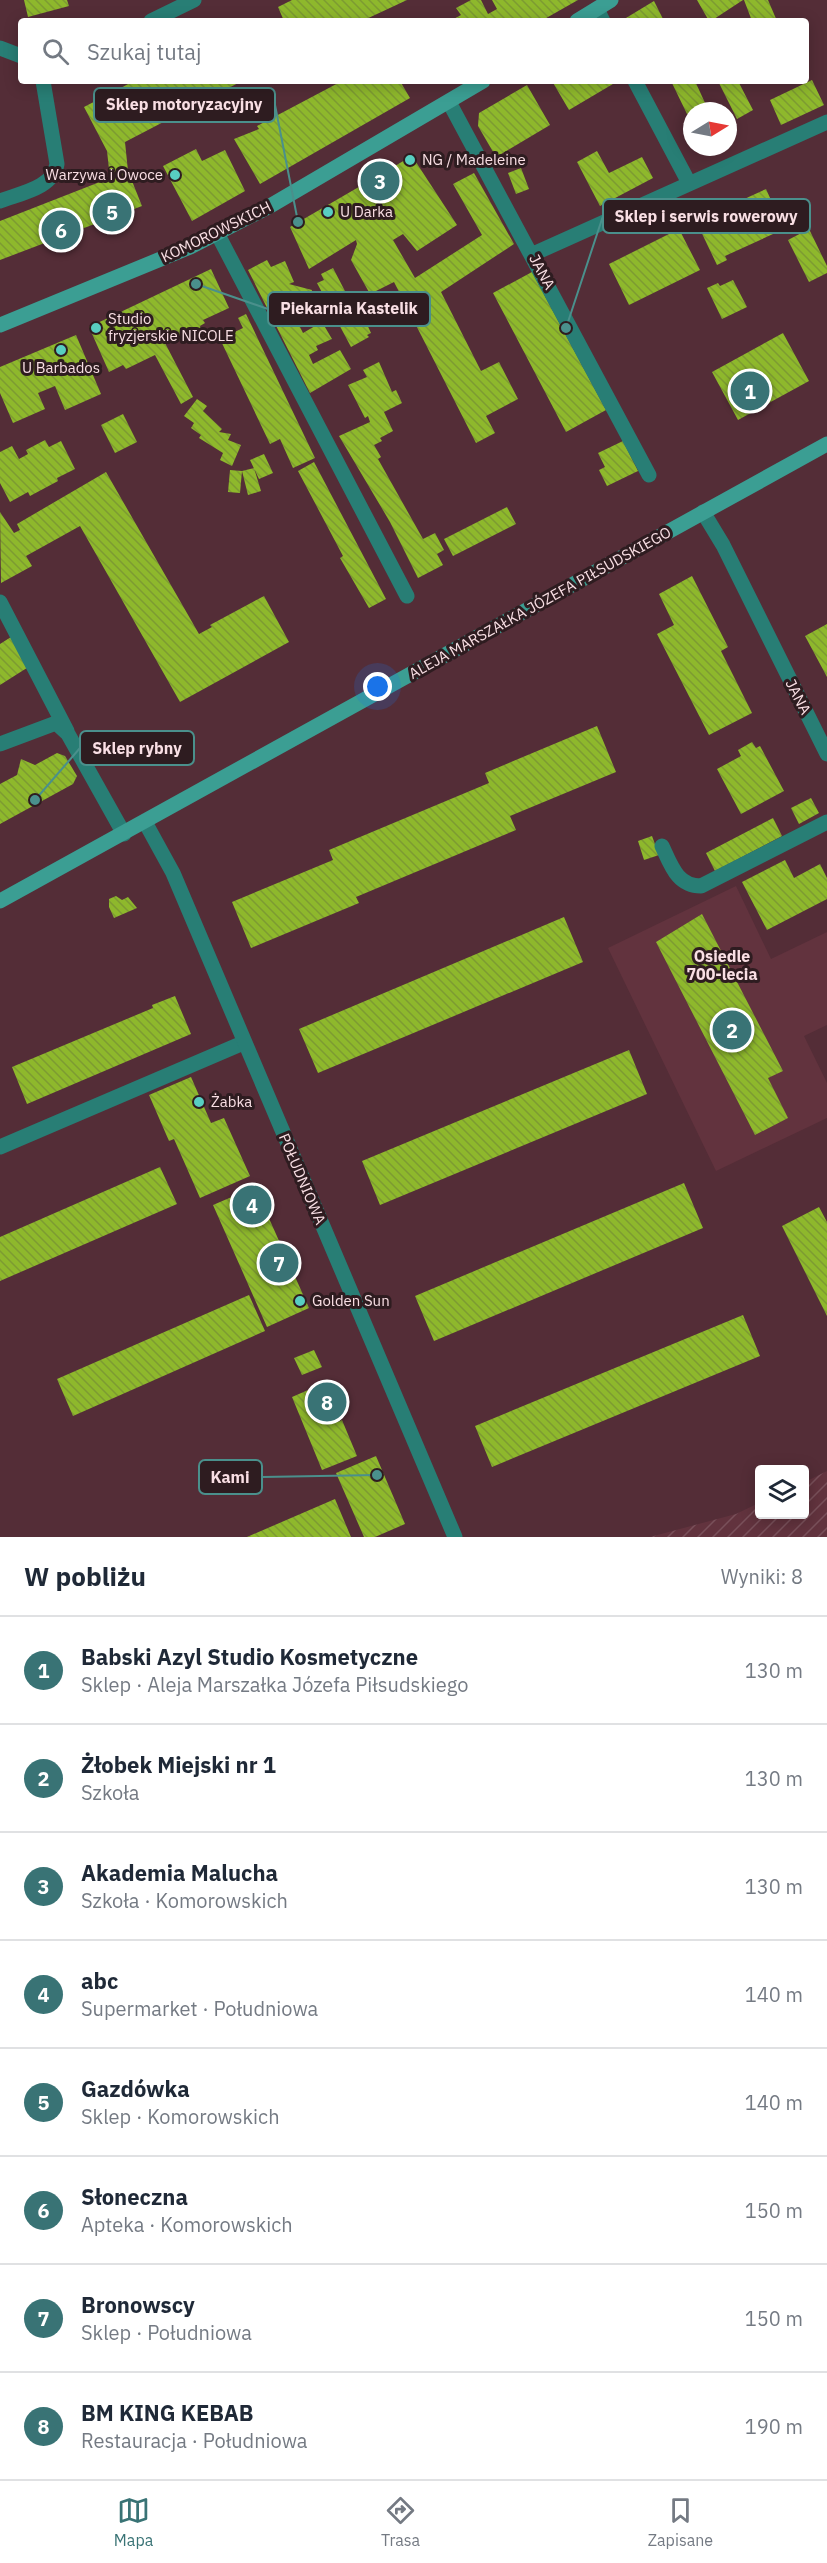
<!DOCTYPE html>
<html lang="pl">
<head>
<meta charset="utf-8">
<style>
  :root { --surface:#fff; --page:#f6f6f7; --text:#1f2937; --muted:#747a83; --line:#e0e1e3; --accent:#397375 }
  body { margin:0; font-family:"IBM Plex Sans",sans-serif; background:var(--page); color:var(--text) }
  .controls { position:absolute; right:18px; bottom:18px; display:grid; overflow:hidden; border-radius:6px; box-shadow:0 3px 15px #0003 }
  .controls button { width:54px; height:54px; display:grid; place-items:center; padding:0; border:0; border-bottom:2px solid var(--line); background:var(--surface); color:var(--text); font:30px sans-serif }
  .compass { position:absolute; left:683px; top:102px; width:54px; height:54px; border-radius:50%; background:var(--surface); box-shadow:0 3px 15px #0003; rotate:80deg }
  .you { position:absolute; left:378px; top:687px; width:21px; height:21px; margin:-15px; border:4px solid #fff; border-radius:50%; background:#1a73e8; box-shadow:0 0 0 9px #1a73e833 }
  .badge { display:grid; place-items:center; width:39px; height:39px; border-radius:50%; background:var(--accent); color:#fff; font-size:20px; font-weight:700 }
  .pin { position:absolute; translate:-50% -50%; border:3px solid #fff; box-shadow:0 2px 6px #0006 }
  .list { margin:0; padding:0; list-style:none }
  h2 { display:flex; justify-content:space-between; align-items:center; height:78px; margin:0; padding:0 24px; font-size:26px }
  h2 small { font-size:20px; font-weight:400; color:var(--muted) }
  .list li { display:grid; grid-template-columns:39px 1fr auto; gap:18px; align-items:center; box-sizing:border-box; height:108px; padding:0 24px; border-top:2px solid var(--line) }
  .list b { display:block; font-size:22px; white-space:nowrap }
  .list p { margin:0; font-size:20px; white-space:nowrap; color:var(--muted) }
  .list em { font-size:20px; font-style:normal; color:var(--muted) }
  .icon { flex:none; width:33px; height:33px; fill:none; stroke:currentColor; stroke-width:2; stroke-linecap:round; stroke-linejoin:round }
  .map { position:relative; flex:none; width:827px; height:1537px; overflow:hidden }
  .search { position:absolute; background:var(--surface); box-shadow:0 3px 15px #0003; left:18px; right:18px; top:18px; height:66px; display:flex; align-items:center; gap:15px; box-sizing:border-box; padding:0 21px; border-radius:6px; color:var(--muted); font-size:22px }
  .sheet { height:942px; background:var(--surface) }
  nav { display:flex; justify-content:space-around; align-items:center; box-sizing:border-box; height:84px; border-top:2px solid var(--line); background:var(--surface); font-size:16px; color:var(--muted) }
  nav a { display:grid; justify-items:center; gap:3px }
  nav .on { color:var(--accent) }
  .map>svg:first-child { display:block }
  .built { fill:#62333e }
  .industrial { fill:url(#industrial-furrows) }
  .building { fill:url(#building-back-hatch) }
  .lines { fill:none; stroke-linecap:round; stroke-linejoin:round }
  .lane { stroke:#287e75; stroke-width:15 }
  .street { stroke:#287e75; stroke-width:15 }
  .secondary { stroke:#3b9e93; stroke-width:15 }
  .poi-dot { fill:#58cec1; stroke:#2e1c20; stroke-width:2 }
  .labels { text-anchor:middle; stroke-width:6; stroke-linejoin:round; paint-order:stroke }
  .poi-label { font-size:15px; fill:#f9dfe4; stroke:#2e1c20; text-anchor:start }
  .street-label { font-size:15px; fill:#f9dfe4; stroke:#2e1c20 }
  .neighbourhood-label { font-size:16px; font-weight:bold; fill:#f9dfe4; stroke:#2e1c20 }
  .leader { fill:none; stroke:#4a908c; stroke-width:2 }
  .callout-dot { fill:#4a908c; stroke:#2e1c20; stroke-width:2 }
  .callout { fill:#2e1c20; stroke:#4a908c; stroke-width:2 }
  .callout-label { font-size:16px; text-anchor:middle; font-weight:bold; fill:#f9dfe4 }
</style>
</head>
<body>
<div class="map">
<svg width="827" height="1537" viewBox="0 0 827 1537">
  <defs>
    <pattern id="industrial-furrows" width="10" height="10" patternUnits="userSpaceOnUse" patternTransform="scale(1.5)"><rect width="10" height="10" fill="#62333e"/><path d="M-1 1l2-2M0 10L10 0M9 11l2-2" fill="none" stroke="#79505a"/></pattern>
    <pattern id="building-back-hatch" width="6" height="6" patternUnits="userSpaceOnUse" patternTransform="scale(1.5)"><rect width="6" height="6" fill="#8eb82c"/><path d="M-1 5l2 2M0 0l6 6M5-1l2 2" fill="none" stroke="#7d9b32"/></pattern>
  </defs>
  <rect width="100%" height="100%" fill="#542d37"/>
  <path class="built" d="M736 886 771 959 827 932V1025L804 1036 827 1083V1118L716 1171 608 948Z"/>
  <path class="industrial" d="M827 1471V1537H650L736 1514 759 1503 760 1514H804L805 1482Z"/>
  <path class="building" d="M24 0H67L69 6 28 17Z
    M292 0H407L362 21H284L278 7Z
    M471 0H481L488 14 497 9 492 0H578L541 21H450L461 15 456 8Z
    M697 0H743L711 21H709Z
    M744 0H768L777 21H752Z
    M654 1 664 21H621Z
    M812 80 824 105 781 125 770 100Z
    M134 81H242L125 142 128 171 142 206 0 260V221L110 178 107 151 84 107Z
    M342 81H400L410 98 260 184 234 139 259 129 257 126Z
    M552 81H618L569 110Z
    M671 81H695L706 105 687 114Z
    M718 81H738L753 110 737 119Z
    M527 85 550 125 496 157 478 126 479 113Z
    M196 149 202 161 225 150 245 191 192 221 163 166Z
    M597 151 609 173 642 157 653 178 600 206 577 162Z
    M412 156 457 225 417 251 403 234 393 240 415 278 482 235 453 184 474 173 514 244 441 292 481 371 499 362 518 399 486 416 495 433 476 443 394 282 370 294 351 260 357 244 356 240 309 269 290 227Z
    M521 168 529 189 516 194 508 173Z
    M766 189 784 229 725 256 727 260 717 265 696 221Z
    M679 229 700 270 629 305 609 264Z
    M809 229 827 266V273L809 282 788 240Z
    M267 260 271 267 285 261 294 282 289 284 312 290 308 306 317 309 314 320 299 316 302 304 290 300 294 308 291 309 303 333 322 322 332 339 316 346 318 350 309 355 313 364 340 350 351 369 310 393 248 270Z
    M333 268 360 320 364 318 371 333 367 335 369 337 351 347 317 283 324 280 321 274Z
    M211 269 229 308 203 320 205 323 200 326 202 331 193 336 191 331 165 343 193 397 181 404 155 355 126 369 123 365 109 372 89 327Z
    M532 272 606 410 566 432 493 293Z
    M733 280 747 307 722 319 707 288 718 283 720 286Z
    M246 314 315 458 293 468 280 439 270 444 220 339 243 328 238 318Z
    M783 333 809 381 738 420 712 372Z
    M76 335 101 394 65 410 55 386 38 393 45 409 13 423 0 393V367Z
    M379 362 392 392 396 390 402 403 384 412 393 431 380 438 382 441 374 445 381 457 378 459 423 539 435 533 444 550 437 554 443 565 418 578 390 522 339 436 370 422 368 416 365 418 348 385 367 377 363 370Z
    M197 399 207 406 203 411 222 429 219 432 231 434 228 440 241 445 232 466 220 460 223 453 199 438 201 435 191 428 194 423 184 416Z
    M123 414 137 442 115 453 101 425Z
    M45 440 49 447 61 441 75 469 57 478 58 481 30 496 28 492 10 502 0 483V452L12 446 19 459 28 454 26 450Z
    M623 441 638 471 607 486 599 470 605 467 598 453Z
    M264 454 273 473 259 479 250 460Z
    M314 462 386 599 369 608 340 558 343 556 298 471Z
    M254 468 261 491 248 495 242 471Z
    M230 470 242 471 240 493 228 492Z
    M106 472 199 634 212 627 210 625 264 596 289 642 180 702 80 526 26 556 32 566 1 583 0 512 14 533 20 530 17 524Z
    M507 507 516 524 453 556 444 539Z
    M692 576 728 647 721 651 752 713 709 735 657 634 674 625 659 594Z
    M827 624V677L805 636Z
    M11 637 30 666 0 685V644Z
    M597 726 616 772 510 816 516 830 356 897 359 903 251 948 232 902 333 860 329 850 489 783 485 773Z
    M752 742 756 748 760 746 784 791 741 814 717 769 741 756 738 750Z
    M57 753 65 756 77 776 73 784 0 824V784L17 775 21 759 35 765Z
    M811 798 819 813 799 824 791 808Z
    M773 818 782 836 715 871 706 853Z
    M652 836 659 855 644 860 638 841Z
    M785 860 794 878 820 864 827 878V899L767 930 742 882Z
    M116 896 122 900 128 897 137 908 114 918 109 907V899Z
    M702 914 783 1071 768 1078 788 1118 755 1135 656 942Z
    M564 917 583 962 318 1073 299 1029Z
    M175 996 191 1034 27 1104 12 1067 153 1008 152 1005Z
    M629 1050 647 1094 380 1205 362 1161Z
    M191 1077 211 1123 224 1118 250 1176 200 1198 174 1139 169 1141 149 1095Z
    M160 1167 177 1204 0 1281V1237Z
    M684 1183 703 1228 434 1341 415 1296Z
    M255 1187 309 1308 267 1327 213 1205Z
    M819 1207 827 1222V1316L782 1226Z
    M249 1295 265 1331 73 1416 57 1379Z
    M743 1315 760 1356 492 1467 475 1426Z
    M314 1350 322 1367 302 1375 294 1358Z
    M322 1384 338 1422 342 1420 357 1456 322 1470 292 1397Z
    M376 1456 405 1524 375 1537H364L336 1473Z
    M335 1499 351 1537H247Z"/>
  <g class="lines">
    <path class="lane" d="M0 201C21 193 53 188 57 164L43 81
      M217 233 407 596
      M662 846C671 865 677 886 701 886L827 822
      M0 1147 243 1043"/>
    <path class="street" d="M597 9 603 21
      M151 21 194 0
      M0 48 21 56
      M635 81 689 183
      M449 102 649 475
      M533 254 827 122
      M703 512 723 545 827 754
      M0 602 67 731
      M0 744 56 723 68 734 124 834
      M145 822 173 873 455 1537"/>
    <path class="secondary" d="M577 21 611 0
      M0 325 190 247 270 206 483 81
      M0 901 827 444"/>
  </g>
  <g class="poi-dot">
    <circle cx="410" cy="160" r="6"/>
    <circle cx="175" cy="175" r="6"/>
    <circle cx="328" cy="212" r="6"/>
    <circle cx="96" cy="328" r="6"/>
    <circle cx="61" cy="350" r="6"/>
    <circle cx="199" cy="1102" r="6"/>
    <circle cx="300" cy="1301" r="6"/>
  </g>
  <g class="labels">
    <g class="poi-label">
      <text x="422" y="165">NG / Madeleine</text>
      <text x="163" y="180" text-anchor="end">Warzywa i Owoce</text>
      <text x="340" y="217">U Darka</text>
      <text x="108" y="324">Studio<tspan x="108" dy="17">fryzjerskie NICOLE</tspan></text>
      <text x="61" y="373" text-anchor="middle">U Barbados</text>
      <text x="211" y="1107">Żabka</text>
      <text x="312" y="1306">Golden Sun</text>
    </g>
    <g class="street-label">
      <text transform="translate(216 232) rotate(-26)" y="5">KOMOROWSKICH</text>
      <text transform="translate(542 272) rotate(62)" y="5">JANA</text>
      <text transform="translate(540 603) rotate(-29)" y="5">ALEJA MARSZAŁKA JÓZEFA PIŁSUDSKIEGO</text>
      <text transform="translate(798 697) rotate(63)" y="5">JANA</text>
      <text transform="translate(302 1179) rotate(67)" y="5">POŁUDNIOWA</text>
    </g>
    <g class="neighbourhood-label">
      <text x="722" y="962">Osiedle<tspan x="722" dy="18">700-lecia</tspan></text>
    </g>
  </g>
  <path class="leader" d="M298 222L275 105M566 328L603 216M196 284L268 309M35 800L80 748M377 1475L262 1477"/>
  <g class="callout-dot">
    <circle cx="298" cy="222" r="6"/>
    <circle cx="566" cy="328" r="6"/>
    <circle cx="196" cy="284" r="6"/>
    <circle cx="35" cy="800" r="6"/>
    <circle cx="377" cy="1475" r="6"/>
  </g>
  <g class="callout">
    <rect x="94" y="88" width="181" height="34" rx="6"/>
    <rect x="603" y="199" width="207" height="34" rx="6"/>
    <rect x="268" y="292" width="162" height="34" rx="6"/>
    <rect x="80" y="731" width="114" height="34" rx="6"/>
    <rect x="199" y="1460" width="63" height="34" rx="6"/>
  </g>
  <g class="callout-label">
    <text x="184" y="110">Sklep motoryzacyjny</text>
    <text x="706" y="222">Sklep i serwis rowerowy</text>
    <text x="349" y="314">Piekarnia Kastelik</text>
    <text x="137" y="754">Sklep rybny</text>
    <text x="230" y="1483">Kami</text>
  </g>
</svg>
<div class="controls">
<button><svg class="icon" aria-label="layers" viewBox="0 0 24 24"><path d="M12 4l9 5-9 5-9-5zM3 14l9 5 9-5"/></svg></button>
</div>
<svg class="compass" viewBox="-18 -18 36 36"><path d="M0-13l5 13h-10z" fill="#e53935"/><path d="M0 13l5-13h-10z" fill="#747a83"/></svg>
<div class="you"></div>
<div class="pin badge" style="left:750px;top:391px">1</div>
<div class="pin badge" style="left:732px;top:1030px">2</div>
<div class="pin badge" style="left:380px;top:181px">3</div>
<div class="pin badge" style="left:252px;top:1205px">4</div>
<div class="pin badge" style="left:112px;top:212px">5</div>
<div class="pin badge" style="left:61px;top:230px">6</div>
<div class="pin badge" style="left:279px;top:1263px">7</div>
<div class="pin badge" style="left:327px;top:1402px">8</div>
<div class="search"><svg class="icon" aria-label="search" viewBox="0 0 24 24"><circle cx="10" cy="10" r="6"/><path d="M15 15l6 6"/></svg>Szukaj tutaj</div>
</div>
<section class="sheet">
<h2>W pobliżu<small>Wyniki: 8</small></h2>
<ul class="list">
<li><span class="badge">1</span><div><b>Babski Azyl Studio Kosmetyczne</b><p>Sklep · Aleja Marszałka Józefa Piłsudskiego</p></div><em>130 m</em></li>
<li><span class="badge">2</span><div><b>Żłobek Miejski nr 1</b><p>Szkoła</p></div><em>130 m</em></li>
<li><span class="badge">3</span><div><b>Akademia Malucha</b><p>Szkoła · Komorowskich</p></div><em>130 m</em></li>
<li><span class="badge">4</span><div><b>abc</b><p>Supermarket · Południowa</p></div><em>140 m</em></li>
<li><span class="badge">5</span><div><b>Gazdówka</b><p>Sklep · Komorowskich</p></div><em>140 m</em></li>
<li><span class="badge">6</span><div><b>Słoneczna</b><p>Apteka · Komorowskich</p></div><em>150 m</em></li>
<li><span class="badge">7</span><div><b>Bronowscy</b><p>Sklep · Południowa</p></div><em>150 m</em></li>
<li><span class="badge">8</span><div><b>BM KING KEBAB</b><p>Restauracja · Południowa</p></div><em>190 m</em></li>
</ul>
</section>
<nav>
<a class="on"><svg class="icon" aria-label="map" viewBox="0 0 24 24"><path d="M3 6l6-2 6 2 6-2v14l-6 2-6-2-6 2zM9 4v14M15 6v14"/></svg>Mapa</a>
<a><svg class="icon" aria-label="directions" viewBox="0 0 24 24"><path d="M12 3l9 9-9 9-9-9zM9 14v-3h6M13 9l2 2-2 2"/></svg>Trasa</a>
<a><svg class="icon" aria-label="saved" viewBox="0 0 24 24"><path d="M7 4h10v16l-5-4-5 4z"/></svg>Zapisane</a>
</nav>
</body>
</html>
